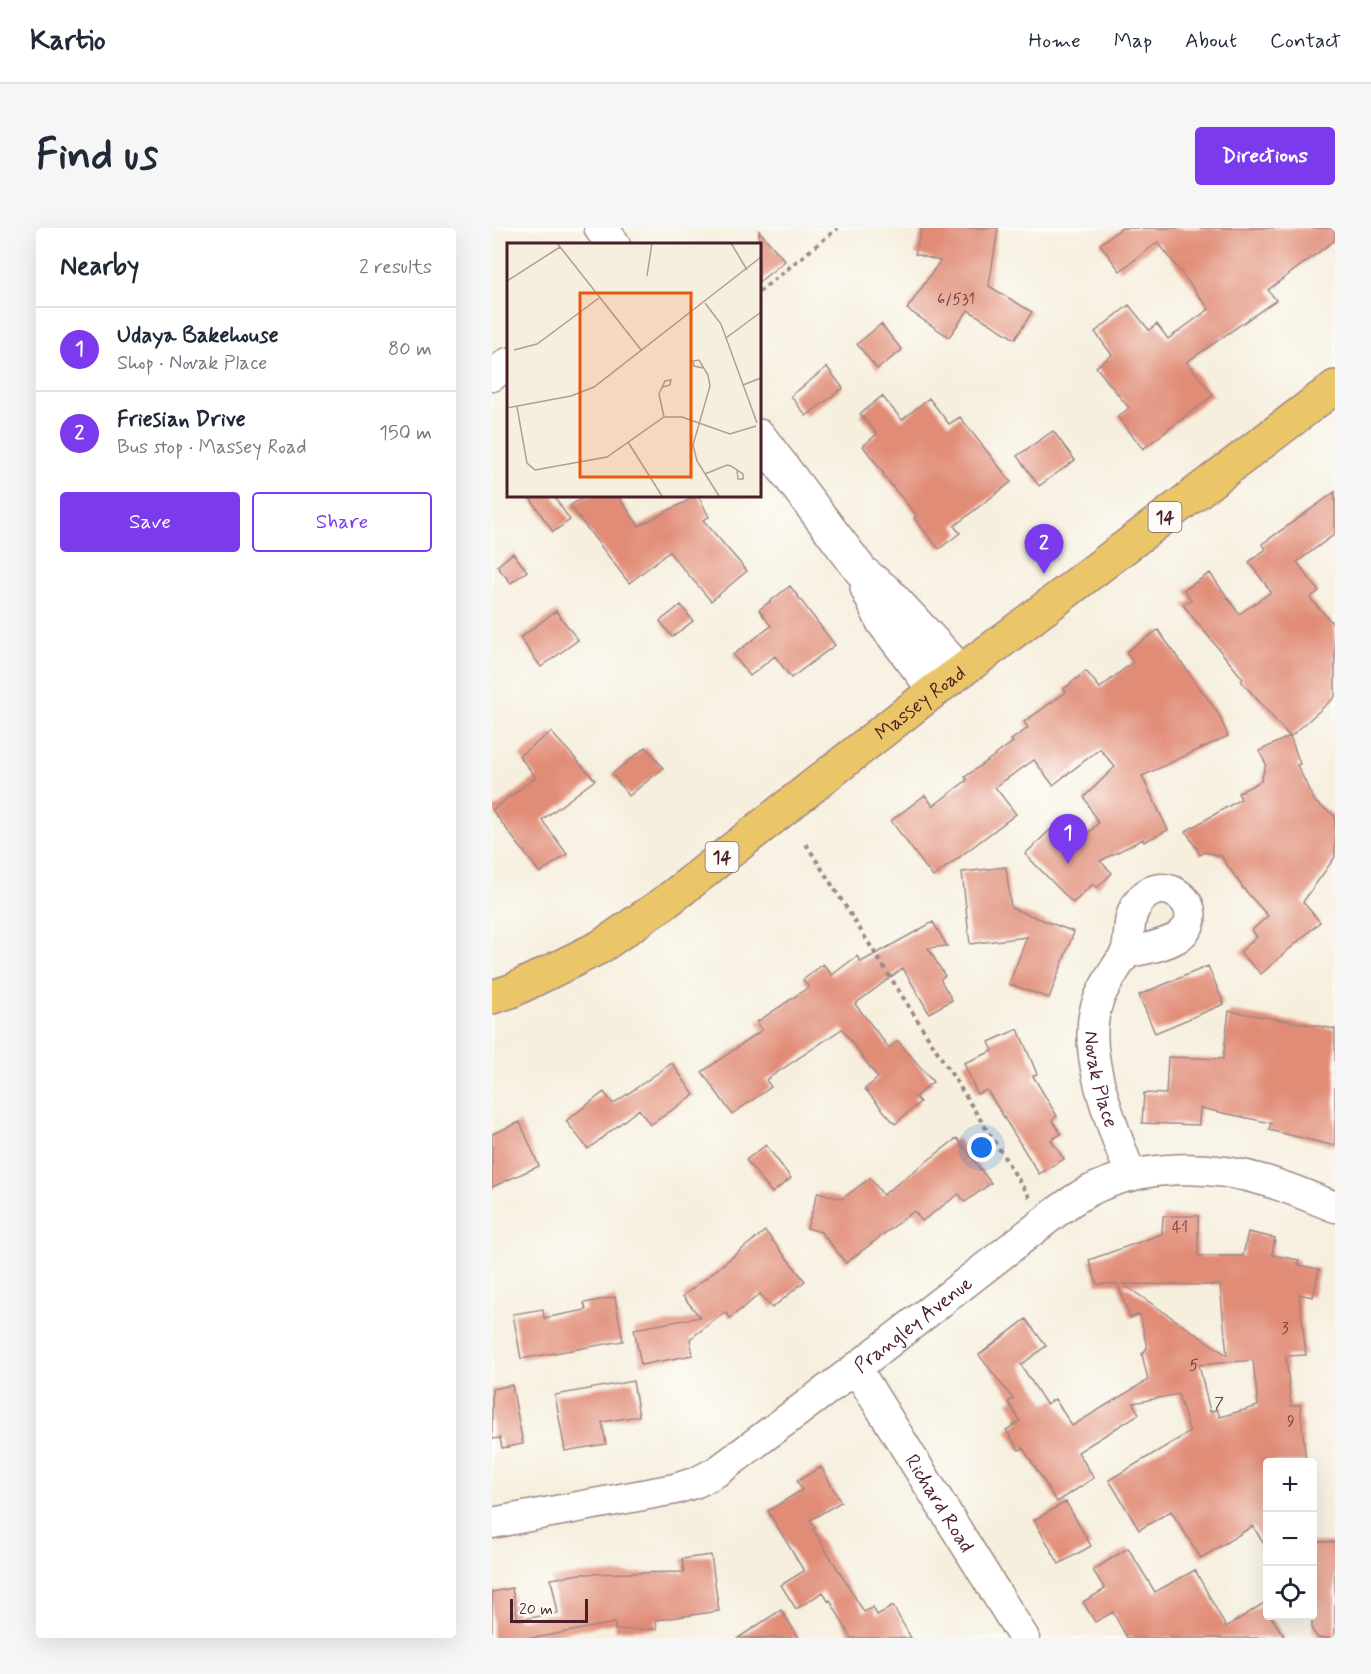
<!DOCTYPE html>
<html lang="en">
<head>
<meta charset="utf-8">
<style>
  :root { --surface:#fff; --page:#f6f6f7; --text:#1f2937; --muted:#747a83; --line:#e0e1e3; --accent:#7c3aed }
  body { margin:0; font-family:Mynerve,sans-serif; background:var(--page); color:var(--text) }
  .controls { position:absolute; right:18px; bottom:18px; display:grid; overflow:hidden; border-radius:6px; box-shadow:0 6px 24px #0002 }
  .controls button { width:54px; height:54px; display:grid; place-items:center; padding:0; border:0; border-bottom:2px solid var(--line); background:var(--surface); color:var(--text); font:30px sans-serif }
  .scale { position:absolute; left:18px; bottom:15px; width:78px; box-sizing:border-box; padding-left:6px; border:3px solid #4a1f2b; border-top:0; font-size:16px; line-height:21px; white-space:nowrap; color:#4a1f2b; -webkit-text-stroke:4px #fdfcf7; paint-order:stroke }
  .you { position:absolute; left:490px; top:920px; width:21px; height:21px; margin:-15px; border:4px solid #fff; border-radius:50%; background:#1a73e8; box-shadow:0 0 0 9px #1a73e833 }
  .badge { display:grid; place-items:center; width:39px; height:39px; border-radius:50%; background:var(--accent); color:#fff; font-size:20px; font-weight:700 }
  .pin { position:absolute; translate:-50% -50px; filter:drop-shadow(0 2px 3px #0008) }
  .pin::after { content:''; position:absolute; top:32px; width:21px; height:18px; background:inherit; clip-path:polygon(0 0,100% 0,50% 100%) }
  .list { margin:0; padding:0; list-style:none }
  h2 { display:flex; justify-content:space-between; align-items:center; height:78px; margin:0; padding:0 24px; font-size:26px }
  h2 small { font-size:20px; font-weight:400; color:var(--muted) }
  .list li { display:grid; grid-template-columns:39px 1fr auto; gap:18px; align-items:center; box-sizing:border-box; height:84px; padding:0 24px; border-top:2px solid var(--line) }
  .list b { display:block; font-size:22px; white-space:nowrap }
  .list p { margin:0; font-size:20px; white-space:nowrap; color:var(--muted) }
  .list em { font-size:20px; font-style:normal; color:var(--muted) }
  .actions { display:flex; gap:12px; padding:18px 24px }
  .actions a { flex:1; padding:14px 0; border:2px solid var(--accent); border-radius:6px; text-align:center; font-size:21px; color:var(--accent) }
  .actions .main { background:var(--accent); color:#fff }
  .icon { flex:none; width:33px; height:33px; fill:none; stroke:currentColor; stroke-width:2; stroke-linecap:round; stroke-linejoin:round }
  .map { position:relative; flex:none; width:843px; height:1410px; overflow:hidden; border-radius:6px }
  header { display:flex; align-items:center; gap:36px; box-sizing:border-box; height:84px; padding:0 30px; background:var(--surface); border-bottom:2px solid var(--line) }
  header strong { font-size:28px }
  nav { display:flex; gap:33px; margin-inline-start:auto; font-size:21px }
  .intro { display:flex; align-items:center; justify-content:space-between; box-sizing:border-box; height:144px; padding:0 36px }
  h1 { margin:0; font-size:42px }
  .button { padding:15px 27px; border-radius:6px; background:var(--accent); color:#fff; font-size:21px; font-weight:700 }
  main { display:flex; gap:36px; padding:0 36px }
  aside { flex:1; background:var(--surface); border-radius:6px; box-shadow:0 6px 24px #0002 }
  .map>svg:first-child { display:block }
  .building { fill:#e18c77; fill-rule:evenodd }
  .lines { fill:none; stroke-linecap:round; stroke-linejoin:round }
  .minor-casing { stroke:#a08784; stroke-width:33 }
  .tertiary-casing { stroke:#a08784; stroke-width:36 }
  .primary-casing { stroke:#a08784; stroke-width:36 }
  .path { stroke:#a08784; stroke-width:4; stroke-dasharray:4.5 4.5; stroke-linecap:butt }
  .minor { stroke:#fff; stroke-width:30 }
  .tertiary { stroke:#fff; stroke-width:33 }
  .primary { stroke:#ebc669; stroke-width:33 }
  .labels { text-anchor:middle; stroke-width:4.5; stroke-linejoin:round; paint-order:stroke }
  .number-label { font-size:16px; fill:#703a3e }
  .shield { fill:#fdfcf7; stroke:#806168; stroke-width:1.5 }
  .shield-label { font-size:18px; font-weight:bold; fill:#4a1f2b }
  .street-label { font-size:20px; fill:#4a1f2b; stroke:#fdfcf7 }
  .inset-road { fill:none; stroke:#b19c96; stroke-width:1.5 }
  .view { fill:#e8590c; fill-opacity:0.15; stroke:#e8590c; stroke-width:3 }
  .inset-edge { fill:none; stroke:#4a1f2b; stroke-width:3 }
</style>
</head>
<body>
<header>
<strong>Kartio</strong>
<nav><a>Home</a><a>Map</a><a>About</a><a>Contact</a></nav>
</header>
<div class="intro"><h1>Find us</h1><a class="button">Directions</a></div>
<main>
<aside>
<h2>Nearby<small>2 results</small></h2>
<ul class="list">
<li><span class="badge">1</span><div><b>Udaya Bakehouse</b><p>Shop · Novak Place</p></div><em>80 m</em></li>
<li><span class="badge">2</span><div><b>Friesian Drive</b><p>Bus stop · Massey Road</p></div><em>150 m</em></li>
</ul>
<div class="actions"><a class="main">Save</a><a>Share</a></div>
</aside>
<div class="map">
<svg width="843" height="1410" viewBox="0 0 843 1410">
  <rect width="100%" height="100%" fill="#fdfcf7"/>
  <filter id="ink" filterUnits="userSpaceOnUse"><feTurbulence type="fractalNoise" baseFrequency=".0167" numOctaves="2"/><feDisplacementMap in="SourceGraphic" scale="12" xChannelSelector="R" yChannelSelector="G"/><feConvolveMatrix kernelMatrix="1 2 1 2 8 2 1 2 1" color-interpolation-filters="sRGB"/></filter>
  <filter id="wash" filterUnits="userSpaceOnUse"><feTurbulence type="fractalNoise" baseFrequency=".008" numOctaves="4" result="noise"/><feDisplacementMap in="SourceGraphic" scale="24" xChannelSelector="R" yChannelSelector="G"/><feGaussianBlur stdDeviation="1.35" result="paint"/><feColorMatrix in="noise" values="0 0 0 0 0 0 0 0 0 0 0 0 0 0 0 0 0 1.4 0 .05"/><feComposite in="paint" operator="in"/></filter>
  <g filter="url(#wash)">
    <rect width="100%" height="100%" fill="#f6efde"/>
    <g id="blocks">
      <path class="building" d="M430 0H506L497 58 540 84 523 111 476 82 457 109 415 81 448 33 423 26Z
        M630 0H843V12L776 62 784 72 695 134 721 167 651 221 626 189 637 180 604 139 620 127 603 104 637 77 657 102 665 96 676 111 717 81 666 14 628 43 608 16Z
        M267 3 293 33 267 54Z
        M389 96 410 122 385 141 365 116Z
        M335 139 351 160 314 188 299 168Z
        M390 168 410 192 437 170 457 196 468 189 519 254 462 298 468 305 447 321 422 290 425 288 391 247 392 246 371 218 385 206 368 186Z
        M561 203 583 232 547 258 525 228Z
        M843 264V306L805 334 827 363 818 370 843 398V469L798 509 749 453 751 451 691 377 699 372 692 362 718 345 747 386 779 364 757 334 774 321 770 316Z
        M36 267H61L78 292 61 304Z
        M94 267H125L147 298 206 267 217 289 211 292 255 343 219 373 177 324 137 355 78 278Z
        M21 325 35 343 19 355 5 338Z
        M298 358 343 417 299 450 283 428 258 448 241 427 279 398 267 382Z
        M189 377 201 393 180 409 168 393Z
        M64 383 86 412 49 439 28 410Z
        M666 402 726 485 736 508 650 548 676 602 652 614 651 611 608 633 620 645 605 660 601 656 581 675 533 626 558 602 579 623 606 595 592 569 623 539 608 521 561 557 542 532 503 559 524 586 441 649 399 593 433 567 441 578 475 552 473 549 521 514 519 512 536 500 532 494 574 464 572 461 594 443 608 460 641 434 634 424Z
        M59 504 103 552 50 592 75 626 48 645 0 582 44 549 27 528Z
        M798 508 808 536 805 537 823 574 843 588V629L811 674 828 694 769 746 748 724 765 709 760 702 776 688 751 660 729 628 713 624 708 627 694 603 749 571 746 565 769 553 774 536 767 523Z
        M154 519 171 540 137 568 120 546Z
        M514 639 519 680 582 704 557 770 517 756 535 709 478 716 470 644Z
        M441 694 455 718 436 720 453 748 448 751 460 772 437 785 411 740 363 776 397 820 406 813 441 854 423 869 428 874 403 896 373 861 386 850 350 801 274 852 279 859 240 886 210 844 270 802 265 794 317 759 311 752 331 736 340 747 365 728 369 734Z
        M716 738 732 776 663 805 647 767Z
        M737 783 843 801V918L777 902 779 895 708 880 707 897 650 895 652 865 674 866 676 829 731 831Z
        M526 801 545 846 541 848 565 888 560 892 569 906 559 912 572 931 547 946 495 862 485 866 472 835 501 823 497 814Z
        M180 835 202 867 158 897 147 881 96 921 74 893 112 864 121 876Z
        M28 894 47 938 0 959V906Z
        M465 910 499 955 473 974 467 966 430 993 422 983 354 1035 329 1004 315 1000 326 964 350 971 378 950 391 967Z
        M274 917 299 950 280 965 254 932Z
        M671 988H706V1028H751L756 1004 783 1010 780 1027 807 1032 806 1037 827 1041 821 1069 807 1066 814 1127 794 1128 799 1178 808 1177 814 1234H776V1323L761 1298 709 1330 679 1283 647 1302 617 1252 698 1204 686 1166 641 1175 647 1186 586 1224 602 1250 565 1274 531 1220 527 1222 514 1202 528 1193 516 1174 521 1171 487 1127 534 1091 554 1118 529 1137 554 1176 563 1171 580 1198 656 1152 650 1126 655 1120 648 1086 638 1090 626 1056H605L597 1032 670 1006ZM631 1056 728 1057 735 1127 666 1080ZM761 1132 766 1178 728 1189 725 1181 718 1184 707 1137Z
        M273 1003 313 1053 280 1080 268 1066 238 1090 233 1084 198 1111 201 1127 149 1137 142 1101 208 1089 191 1068Z
        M123 1069 131 1113 29 1131 21 1086 51 1081 52 1090 94 1082 92 1075Z
        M141 1153 147 1188 110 1194 114 1216 73 1223 63 1167Z
        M20 1157 31 1216 10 1220 8 1210 0 1211V1161Z
        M329 1239 349 1274 318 1292 323 1300 321 1301 372 1384 381 1379 385 1387 401 1378 419 1410H359L338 1372 336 1373 331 1364 304 1381 289 1357 312 1343 276 1283 310 1262 305 1253Z
        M574 1274 599 1318 567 1336 542 1292Z
        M820 1314H843V1410H826L820 1402Z
        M636 1320 663 1364 703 1342 734 1399 772 1375 776 1382V1388H779L793 1410H635L621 1384 603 1394 591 1374 613 1361 601 1342Z
        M219 1327 227 1383 164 1392 165 1401 123 1402V1395L42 1410H0V1364L20 1360 26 1392 66 1385 59 1351 88 1346 192 1344 190 1331Z
        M289 1382 307 1410H246Z"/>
    </g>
  </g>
  <g filter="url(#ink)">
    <use href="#blocks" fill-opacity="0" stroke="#a08784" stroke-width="1.5"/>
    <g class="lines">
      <defs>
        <g id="minor">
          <path d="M0 148 16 135"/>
          <path id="s1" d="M634 725C651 721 672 718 686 709 723 683 668 634 643 680 635 693 639 710 634 724 632 729 627 735 624 740 617 751 609 763 605 776 588 825 622 901 639 948"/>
          <path id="s2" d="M364 1140 532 1410"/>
          <path id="s3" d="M0 1295 183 1261 205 1254 226 1243 364 1140 553 993C567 982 582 970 599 962 651 936 719 936 774 953 798 960 820 970 843 979"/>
        </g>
        <path id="tertiary" d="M109 0 121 16
          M267 208 370 344 394 363 468 443
          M375 360 391 394 443 462"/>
        <g id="primary">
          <path id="s4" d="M0 769 19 763 108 719 175 673 443 462 502 419 843 159"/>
        </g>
      </defs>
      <use href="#minor" class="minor-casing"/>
      <use href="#tertiary" class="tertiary-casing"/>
      <use href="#primary" class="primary-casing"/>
      <path class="path" d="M267 64 346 0
        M314 616 538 970"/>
      <use href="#minor" class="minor"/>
      <use href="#tertiary" class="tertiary"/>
      <use href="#primary" class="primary"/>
    </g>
  </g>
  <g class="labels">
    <g class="number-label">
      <text x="464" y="76">6/531</text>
      <text x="688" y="1004">41</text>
      <text x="793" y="1105">3</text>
      <text x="702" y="1142">5</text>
      <text x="727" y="1180">7</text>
      <text x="799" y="1198">9</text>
    </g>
    <g class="shield">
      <rect x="656.5" y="274" width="33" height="30" rx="4.5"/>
      <rect x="213.5" y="614" width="33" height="30" rx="4.5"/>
    </g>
    <g class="shield-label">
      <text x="673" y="295">14</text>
      <text x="230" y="635">14</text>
    </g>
    <g class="street-label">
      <text dy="7" stroke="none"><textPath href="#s4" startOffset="522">Massey Road</textPath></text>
      <text dy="7" stroke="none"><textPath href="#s1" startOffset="339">Novak Place</textPath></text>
      <text dy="7" stroke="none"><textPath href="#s3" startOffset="477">Prangley Avenue</textPath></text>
      <text dy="7" stroke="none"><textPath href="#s2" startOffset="159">Richard Road</textPath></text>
    </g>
  </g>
  <g transform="translate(15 15)">
    <rect width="254" height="254" fill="#f6efde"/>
    <path class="inset-road" d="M50 0 135 108M224 0 240 27M140 33 145 0M0 38 53 4M198 60 214 81 250 180M219 95 254 69M7 107 30 101 92 55M196 125 187 123 186 118 192 117 201 132 203 143 186 202 190 218 212 253M236 142 254 135M156 144 163 142 164 137 158 138 152 151 157 174M10 164 20 220 28 227 100 214 157 174H175L223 191 249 183M0 165 64 153 87 144 254 14M121 199 155 253M198 231 220 222 224 223 236 231V236H231L230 227"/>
    <path class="view" d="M73 50H184V234H73Z"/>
    <rect width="254" height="254" class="inset-edge"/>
  </g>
</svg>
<div class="controls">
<button>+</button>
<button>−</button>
<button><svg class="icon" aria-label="locate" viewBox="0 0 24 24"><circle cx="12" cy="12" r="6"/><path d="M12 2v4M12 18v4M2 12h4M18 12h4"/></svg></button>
</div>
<div class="scale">20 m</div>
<div class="you"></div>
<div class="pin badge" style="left:576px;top:636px">1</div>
<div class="pin badge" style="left:552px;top:346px">2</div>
</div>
</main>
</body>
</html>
